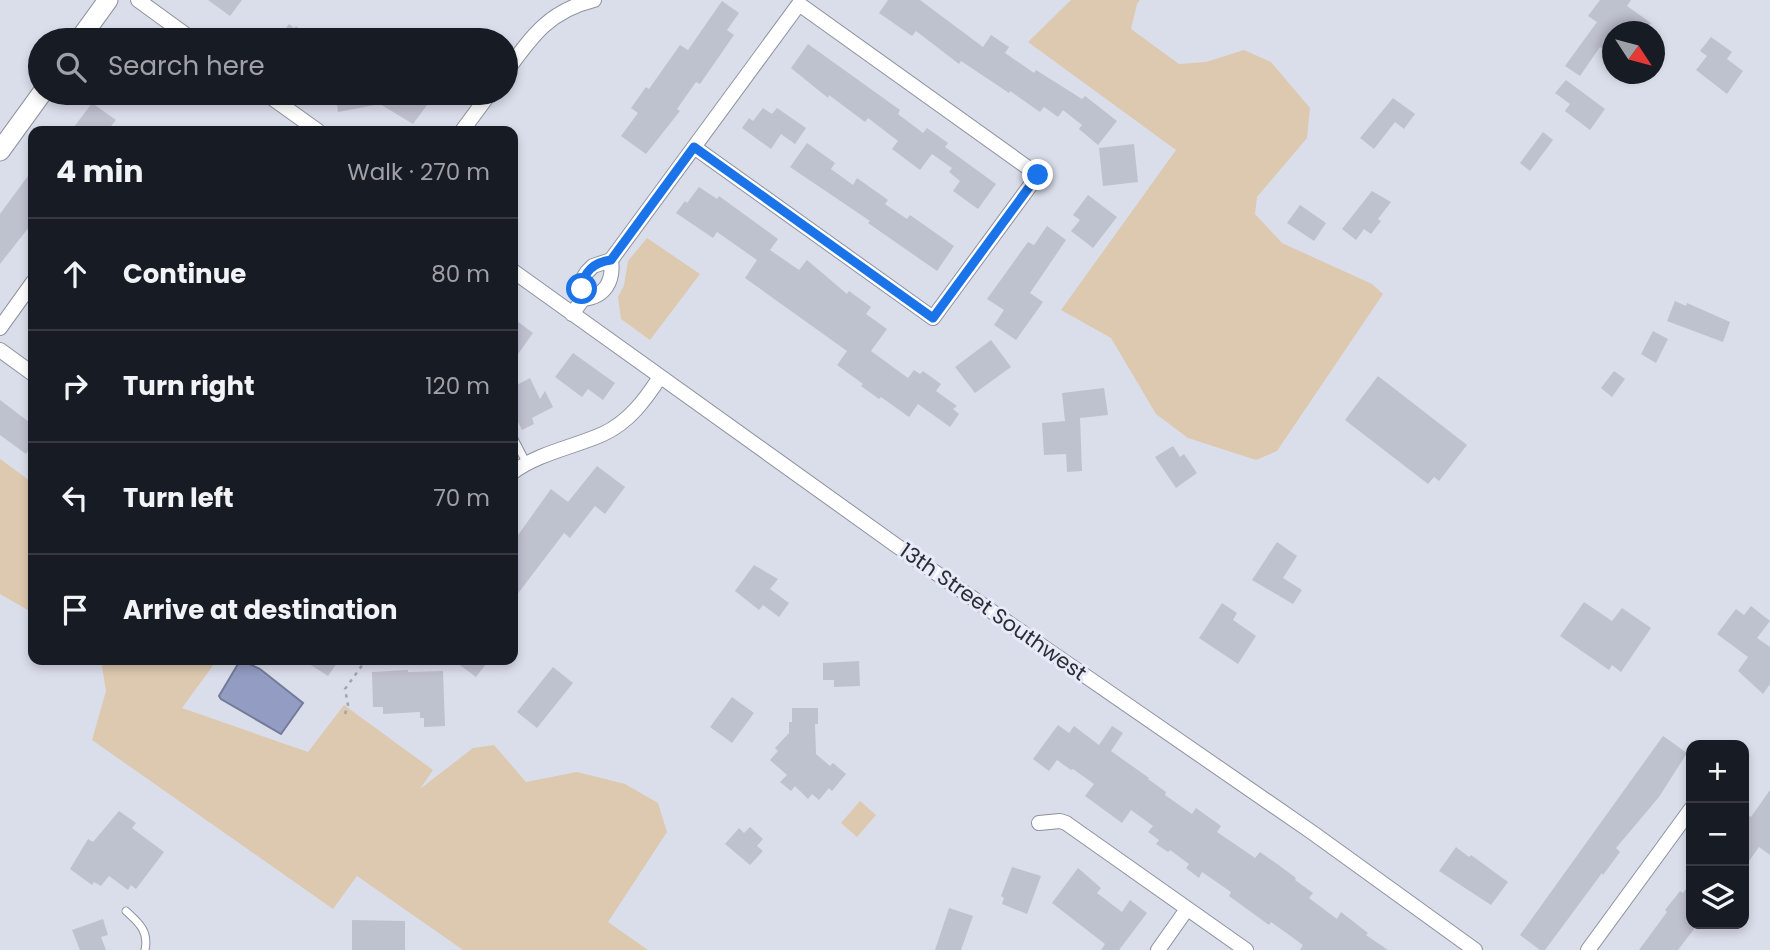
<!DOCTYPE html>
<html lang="en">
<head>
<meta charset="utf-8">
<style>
  :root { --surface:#171b24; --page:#20242c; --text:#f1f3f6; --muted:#9ea1a6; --line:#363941 }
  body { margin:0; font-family:Poppins,sans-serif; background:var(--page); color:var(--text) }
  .controls { position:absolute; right:21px; bottom:21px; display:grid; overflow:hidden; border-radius:14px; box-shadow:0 4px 10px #0003 }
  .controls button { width:63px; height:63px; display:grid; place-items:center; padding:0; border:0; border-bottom:2px solid var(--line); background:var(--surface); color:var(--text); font:35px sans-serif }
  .compass { position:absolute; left:1602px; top:21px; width:63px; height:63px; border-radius:50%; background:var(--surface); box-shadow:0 4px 10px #0003; rotate:126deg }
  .stop { position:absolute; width:21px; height:21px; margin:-16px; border:5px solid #1a73e8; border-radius:50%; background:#fff }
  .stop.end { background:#1a73e8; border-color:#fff; box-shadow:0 2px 7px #0008 }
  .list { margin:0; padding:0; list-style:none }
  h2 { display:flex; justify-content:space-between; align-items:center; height:91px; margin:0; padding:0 28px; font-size:30px }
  h2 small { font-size:23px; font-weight:400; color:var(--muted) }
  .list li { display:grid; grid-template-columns:46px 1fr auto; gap:21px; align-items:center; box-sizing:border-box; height:112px; padding:0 28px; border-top:2px solid var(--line) }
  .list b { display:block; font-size:26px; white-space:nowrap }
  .list em { font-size:23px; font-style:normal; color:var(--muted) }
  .icon { flex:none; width:38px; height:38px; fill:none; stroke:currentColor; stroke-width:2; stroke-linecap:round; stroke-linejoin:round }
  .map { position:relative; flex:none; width:1770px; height:950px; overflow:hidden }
  .search { position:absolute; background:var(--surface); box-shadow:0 4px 10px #0003; left:28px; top:28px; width:490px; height:77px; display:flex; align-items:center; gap:18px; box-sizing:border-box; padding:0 24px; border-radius:38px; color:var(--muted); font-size:26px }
  .panel { position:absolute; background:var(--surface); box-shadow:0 4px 10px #0003; left:28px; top:126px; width:490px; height:539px; border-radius:14px }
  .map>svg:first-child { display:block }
  .green { fill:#dcc9af }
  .water { fill:#939cc3; stroke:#747b98; stroke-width:2 }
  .building { fill:#bec1ce }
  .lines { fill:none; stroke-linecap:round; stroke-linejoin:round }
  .lane-casing { stroke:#8e919e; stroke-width:9 }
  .street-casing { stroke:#8e919e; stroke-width:16 }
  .secondary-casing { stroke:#8e919e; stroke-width:21 }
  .path { stroke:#a2a5af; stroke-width:2.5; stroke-dasharray:3.5 5; stroke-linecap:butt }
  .lane { stroke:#fff; stroke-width:7 }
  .street { stroke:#fff; stroke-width:14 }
  .secondary { stroke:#fff; stroke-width:19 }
  .route { stroke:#1a73e8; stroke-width:9 }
  .labels { text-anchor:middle; stroke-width:6; stroke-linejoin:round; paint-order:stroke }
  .street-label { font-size:21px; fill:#2c2d32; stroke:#e7ebf9 }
</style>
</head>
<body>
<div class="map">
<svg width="1770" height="950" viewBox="0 0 1770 950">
  <rect width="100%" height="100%" fill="#dadeeb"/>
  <path class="green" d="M1071 0H1140L1137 4 1131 29 1179 64 1206 62 1244 50 1271 62 1310 108 1307 138 1257 197 1255 214 1282 243 1372 284 1383 294 1277 451 1256 460 1188 438 1156 414 1111 338 1061 310 1176 150 1028 42Z
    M647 238 700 274 650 340 621 319 618 297 624 285 628 261Z
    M0 459 33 483V613L0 594Z
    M101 660H217L182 708 308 752 344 705 433 770 420 789 473 748 494 745 526 782 577 772 625 784 658 803 667 832 608 922 648 950H463L357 876 333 909 92 740 106 691Z
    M860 801 876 815 857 837 841 823Z"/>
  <path class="water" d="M243 661 260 669 303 703 281 734 221 699 219 696 238 664Z"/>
  <path class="building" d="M208 0H242L230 16Z
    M888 0H920L983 47 991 35 1009 47 1005 53 1034 73 1036 70 1082 99 1085 96 1117 121 1098 145 1079 129 1082 125 1063 110 1058 117 1044 107 1040 112 1010 91 1009 93 961 61 959 64 916 31 912 36 879 13Z
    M1600 0H1631L1627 6 1651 23 1645 32H1613V46L1608 53 1600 47 1580 76 1565 66 1597 22 1588 16Z
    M722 1 739 13 727 30 734 35 700 84 696 82 677 109 680 111 646 154 621 136 638 113 631 108 646 87 649 89 680 45 688 50Z
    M289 24 294 28 296 26 315 40H277Z
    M1711 37 1732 52 1727 59 1743 71 1727 94 1696 70 1707 56 1700 51Z
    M808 44 900 110 898 114 923 133 927 128 948 143 945 147 996 184 978 209 953 191 960 181 949 172 952 168 932 154 920 170 892 149 898 141 868 118 865 122 829 95 828 98 791 68Z
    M1566 80 1605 109 1590 130 1565 111 1570 104 1555 93Z
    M351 93H418L430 101 413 124 380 104 338 112 336 96Z
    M1393 98 1415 114 1404 129 1395 122 1374 149 1360 138Z
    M92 103 116 120 107 131H71Z
    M763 108 772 114 777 108 806 128 795 144 781 134 771 149 742 128 749 118 753 121Z
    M1543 132 1553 140 1530 171 1520 163Z
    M807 143 835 163 831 169 853 185 857 178 888 200 885 204 907 219 910 215 954 246 937 271 868 223 870 221 790 167Z
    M1134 144 1138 182 1103 186 1099 148Z
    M33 169V222L0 264V214Z
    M699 187 717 199 719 196 778 239 770 250 799 270 807 260 847 294 849 291 871 307 866 314 887 329 871 351 908 378 914 370 920 374 923 371 941 384 936 391 957 406 953 409 959 414 950 427 918 404 909 417 881 397 879 399 861 386 863 384 837 365 847 351 745 278 757 260 717 232 713 238 676 213 685 201 687 203Z
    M1372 191 1391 202 1378 219 1381 221 1371 234 1364 229 1356 240 1342 229Z
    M1088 195 1117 217 1093 248 1071 231 1080 220 1073 215Z
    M1300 205 1326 223 1314 241 1287 223Z
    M1047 226 1066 240 1030 293 1043 302 1016 340 994 325 1004 310 987 299 1028 242 1034 245Z
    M1675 301 1686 306 1687 303 1730 322 1723 342 1667 321Z
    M513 318 533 333 513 361Z
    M1653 331 1668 339 1656 363 1641 354Z
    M991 340 1011 367 975 393 955 367Z
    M573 353 615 383 603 400 588 389 582 397 555 377Z
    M1614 371 1625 379 1612 397 1601 388Z
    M1378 376 1467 445 1439 481 1434 477 1428 484 1345 420Z
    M530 378 540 399 545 391 553 407 532 418 534 424 522 430 513 412V387Z
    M1104 388 1108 415 1080 418 1082 471 1067 472 1066 454 1044 455 1042 423 1065 421 1062 393Z
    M0 400 33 425V444L26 454 0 435Z
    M1173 446 1180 457 1184 454 1197 473 1176 488 1155 457Z
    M597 466 625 487 605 514 595 506 570 538 564 533 513 600V542L551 489 568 502Z
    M1277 542 1297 556 1283 578 1302 590 1293 604 1252 580Z
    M754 565 778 579 770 589 789 603 779 617 763 605 759 610 735 591Z
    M1584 602 1612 621 1622 608 1651 628 1621 672 1612 665 1609 670 1560 636Z
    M1222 603 1237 613 1233 620 1256 636 1238 664 1199 638Z
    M1751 606 1770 621 1757 638 1770 647V684L1763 694 1738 671 1748 657 1717 634 1736 609 1744 615Z
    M303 660H339L328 676Z
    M453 660H489L476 677Z
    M859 661 860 686 834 687V680H823V663Z
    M553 667 573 683 537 728 517 712Z
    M408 670V672L443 671 445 726 424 727V718H420V712L383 714V707H373L372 672Z
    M732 697 754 713 732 743 710 727Z
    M792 708H818V724H815L816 754 830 766 833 763 846 774 832 791 829 788 819 800 812 794 808 799 795 786 791 791 780 782 787 775 770 760 778 751 775 748 789 733V722H792Z
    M1058 725 1069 733 1074 726 1099 745 1112 726 1123 733 1111 751 1149 778 1148 779 1166 792 1165 795 1192 814 1196 808 1221 826 1217 832 1245 851 1255 858 1260 852 1280 866 1296 878 1295 880 1313 893 1309 898 1337 919 1341 912 1368 933 1366 935 1388 950H1300L1303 945 1271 922 1269 925 1229 896 1231 892 1202 872 1199 878 1186 868 1189 864 1170 850 1168 852 1156 844 1159 840 1148 832 1153 826 1131 810 1122 823 1085 796 1094 784 1073 769 1071 770 1057 760 1049 771 1033 759Z
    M1663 736 1687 753 1659 797 1616 848 1620 852 1603 875 1602 873 1545 950H1540L1520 935Z
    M1770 790V855L1759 847 1744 868V812L1751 817Z
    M119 811 136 823 132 828 164 852 136 889 131 885 128 890 109 876 101 886 94 882 92 885 70 869 88 839 93 842Z
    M750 827 763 839 757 846 763 851 750 865 725 844 739 828 744 833Z
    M1456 847 1469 857 1471 855 1508 882 1491 905 1439 871Z
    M1012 867 1041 876 1027 914 1002 904 1004 898 1001 896Z
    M1078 868 1101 888 1097 893 1122 912 1130 900 1147 913 1119 950H1101L1105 944 1052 903Z
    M1691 882V924H1698L1678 950H1639L1667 912 1665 910 1680 891 1683 893Z
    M949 908 973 916 961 950H935Z
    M103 919 108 935 101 937 106 950H80L72 930Z
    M352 920 405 921V950H352Z"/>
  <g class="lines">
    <defs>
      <path id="lane" d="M513 437 527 464
        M126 911C139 923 149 931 145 950"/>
      <path id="street" d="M138 0 193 40
        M506 72C532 36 549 11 594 0
        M265 93 318 131
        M462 131 490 93
        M513 271 897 546 1313 833 1475 950
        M583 299C605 297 614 281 611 260
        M572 314 583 299 582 280 587 272 593 266 611 260 799 4 1038 175 933 318 694 147
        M0 328 33 282
        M0 350 33 374
        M513 472C539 453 574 447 603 434 629 422 645 400 660 377
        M1039 823 1060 821 1066 823 1246 950
        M1158 950 1187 909
        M1588 950 1691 809"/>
      <path id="secondary" d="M79 40 108 0
        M0 151 42 93"/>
    </defs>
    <use href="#lane" class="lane-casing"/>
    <use href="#street" class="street-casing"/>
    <use href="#secondary" class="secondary-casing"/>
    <path class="path" d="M345 714 348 705 345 689 366 660"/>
    <use href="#lane" class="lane"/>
    <use href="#street" class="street"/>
    <use href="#secondary" class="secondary"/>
  </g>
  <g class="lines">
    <path class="route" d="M582 289C583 271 595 262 611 260L694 147 933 318 1038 175"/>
  </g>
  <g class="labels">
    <g class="street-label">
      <text transform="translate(993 612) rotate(35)" y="7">13th Street Southwest</text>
    </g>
  </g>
</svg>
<div class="controls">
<button>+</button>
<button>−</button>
<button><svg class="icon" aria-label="layers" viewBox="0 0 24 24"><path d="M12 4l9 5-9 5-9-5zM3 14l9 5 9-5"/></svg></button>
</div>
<svg class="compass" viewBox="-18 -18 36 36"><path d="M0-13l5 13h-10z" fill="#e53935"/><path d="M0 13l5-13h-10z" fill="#9ea1a6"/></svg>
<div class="stop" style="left:582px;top:289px"></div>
<div class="stop end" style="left:1038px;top:175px"></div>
<div class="search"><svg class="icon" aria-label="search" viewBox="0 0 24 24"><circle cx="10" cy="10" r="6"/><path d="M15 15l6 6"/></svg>Search here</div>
<section class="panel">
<h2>4 min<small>Walk · 270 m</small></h2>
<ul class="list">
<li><svg class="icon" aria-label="ahead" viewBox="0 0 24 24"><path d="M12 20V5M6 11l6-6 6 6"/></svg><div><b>Continue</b></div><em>80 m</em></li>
<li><svg class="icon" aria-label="right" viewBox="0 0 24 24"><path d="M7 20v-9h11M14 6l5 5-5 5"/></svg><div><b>Turn right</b></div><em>120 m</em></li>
<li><svg class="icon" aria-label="left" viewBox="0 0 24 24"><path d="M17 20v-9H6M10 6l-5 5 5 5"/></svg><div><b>Turn left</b></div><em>70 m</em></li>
<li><svg class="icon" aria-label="arrive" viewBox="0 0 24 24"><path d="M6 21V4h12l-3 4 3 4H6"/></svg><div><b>Arrive at destination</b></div></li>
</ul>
</section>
</div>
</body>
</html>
